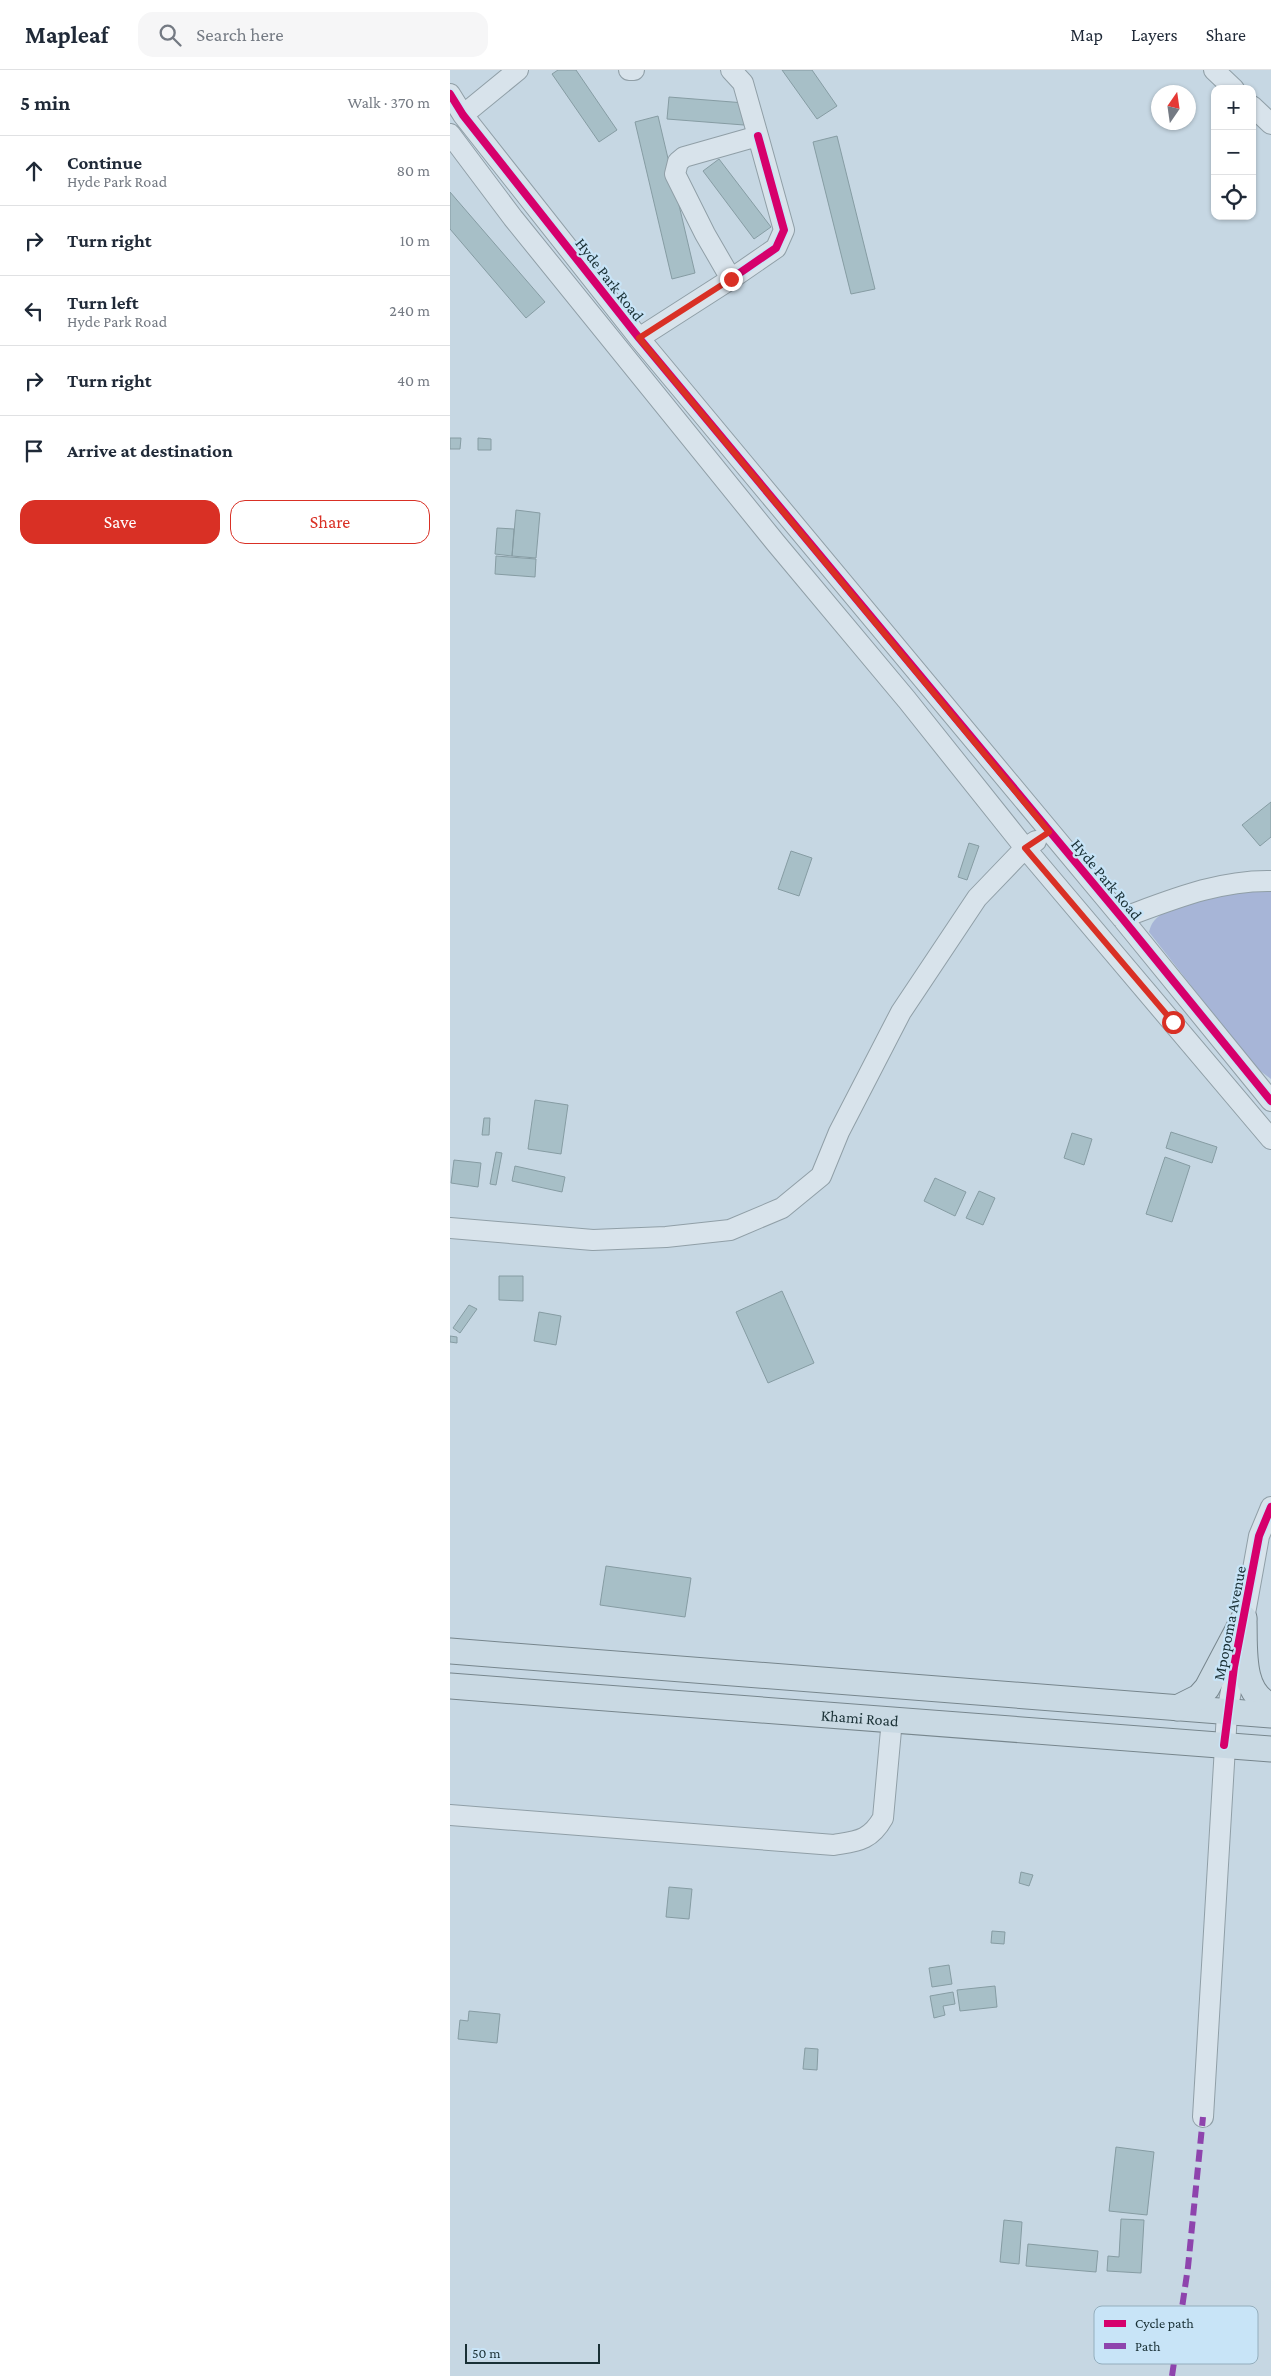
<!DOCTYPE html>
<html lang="en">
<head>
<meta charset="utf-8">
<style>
  :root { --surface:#fff; --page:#f6f6f7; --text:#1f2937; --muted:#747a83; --line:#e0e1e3; --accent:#d93025 }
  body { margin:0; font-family:"Crimson Pro",serif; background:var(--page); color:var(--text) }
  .controls { position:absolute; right:15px; top:15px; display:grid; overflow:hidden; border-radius:10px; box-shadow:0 1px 4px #0004 }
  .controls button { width:45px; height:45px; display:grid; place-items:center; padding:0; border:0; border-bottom:1px solid var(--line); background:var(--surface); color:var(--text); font:25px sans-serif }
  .compass { position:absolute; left:701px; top:15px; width:45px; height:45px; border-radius:50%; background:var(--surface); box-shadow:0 1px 4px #0004; rotate:13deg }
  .scale { position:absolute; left:15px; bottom:12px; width:135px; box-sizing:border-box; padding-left:5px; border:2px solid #193035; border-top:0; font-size:14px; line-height:18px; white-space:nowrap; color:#193035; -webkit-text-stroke:4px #c8e4f7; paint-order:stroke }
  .stop { position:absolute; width:15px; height:15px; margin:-11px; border:4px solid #d93025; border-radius:50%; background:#fff }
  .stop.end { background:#d93025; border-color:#fff; box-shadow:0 1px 5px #0008 }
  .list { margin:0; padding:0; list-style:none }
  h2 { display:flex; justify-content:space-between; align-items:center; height:65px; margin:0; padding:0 20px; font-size:21px }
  h2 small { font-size:16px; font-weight:400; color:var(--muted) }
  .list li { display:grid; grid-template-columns:32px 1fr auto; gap:15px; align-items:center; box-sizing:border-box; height:70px; padding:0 20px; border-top:1px solid var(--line) }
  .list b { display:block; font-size:19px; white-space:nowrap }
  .list p { margin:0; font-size:16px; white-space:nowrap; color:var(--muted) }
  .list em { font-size:16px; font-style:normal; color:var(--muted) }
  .actions { display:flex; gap:10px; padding:15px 20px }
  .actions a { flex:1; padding:11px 0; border:1px solid var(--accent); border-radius:15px; text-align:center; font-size:18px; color:var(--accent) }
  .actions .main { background:var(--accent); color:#fff }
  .icon { flex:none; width:28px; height:28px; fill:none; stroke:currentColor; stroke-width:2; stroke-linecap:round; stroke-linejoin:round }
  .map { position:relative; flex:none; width:821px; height:2306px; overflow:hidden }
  header { display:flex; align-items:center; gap:30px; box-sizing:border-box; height:70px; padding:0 25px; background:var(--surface); border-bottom:1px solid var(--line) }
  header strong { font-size:24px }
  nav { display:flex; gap:28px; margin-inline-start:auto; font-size:18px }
  .search { width:350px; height:45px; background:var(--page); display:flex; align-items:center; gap:12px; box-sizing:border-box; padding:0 18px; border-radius:15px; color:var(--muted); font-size:19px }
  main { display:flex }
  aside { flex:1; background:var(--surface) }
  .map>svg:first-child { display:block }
  .green { fill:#a7b5d7 }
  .building { fill:#a7bfc7; stroke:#869ca3 }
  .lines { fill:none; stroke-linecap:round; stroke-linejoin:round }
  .minor-casing { stroke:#909fa7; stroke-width:22 }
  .major-casing { stroke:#77868d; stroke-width:27 }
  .minor { stroke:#d8e3eb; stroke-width:20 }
  .major { stroke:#c9d9e3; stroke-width:25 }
  .quiet { stroke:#8e44ad; stroke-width:6; stroke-dasharray:12 6; stroke-linecap:butt }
  .cycleway-casing { stroke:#c8e4f7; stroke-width:11 }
  .cycleway { stroke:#d6006c; stroke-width:8 }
  .route { stroke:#d93025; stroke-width:6 }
  .labels { text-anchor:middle; stroke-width:4.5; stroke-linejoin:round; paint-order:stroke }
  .street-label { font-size:16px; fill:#193035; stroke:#c8e4f7 }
  .key { fill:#c8e4f7; stroke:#94aebd; stroke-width:1 }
  .key-label { font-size:14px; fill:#193035 }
</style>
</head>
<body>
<header>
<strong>Mapleaf</strong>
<div class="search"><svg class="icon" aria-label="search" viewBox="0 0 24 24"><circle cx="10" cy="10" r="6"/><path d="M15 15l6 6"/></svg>Search here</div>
<nav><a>Map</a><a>Layers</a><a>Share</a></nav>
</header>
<main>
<aside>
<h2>5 min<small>Walk · 370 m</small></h2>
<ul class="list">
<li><svg class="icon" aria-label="ahead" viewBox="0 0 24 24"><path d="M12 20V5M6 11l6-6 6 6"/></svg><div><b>Continue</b><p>Hyde Park Road</p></div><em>80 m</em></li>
<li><svg class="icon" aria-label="right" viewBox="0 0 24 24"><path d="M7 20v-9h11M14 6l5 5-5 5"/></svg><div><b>Turn right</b></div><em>10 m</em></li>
<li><svg class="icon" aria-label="left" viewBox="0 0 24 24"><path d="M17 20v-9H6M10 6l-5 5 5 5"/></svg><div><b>Turn left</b><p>Hyde Park Road</p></div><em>240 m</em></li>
<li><svg class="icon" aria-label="right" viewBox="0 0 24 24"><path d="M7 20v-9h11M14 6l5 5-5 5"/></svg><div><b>Turn right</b></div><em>40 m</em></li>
<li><svg class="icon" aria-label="arrive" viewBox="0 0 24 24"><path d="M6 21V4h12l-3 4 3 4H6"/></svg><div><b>Arrive at destination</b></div></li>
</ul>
<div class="actions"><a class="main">Save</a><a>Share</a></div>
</aside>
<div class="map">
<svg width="821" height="2306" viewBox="0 0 821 2306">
  <rect width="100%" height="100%" fill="#c6d7e3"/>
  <path class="green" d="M790 821 821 822V1009L805 997 699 862C700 858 702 853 704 851 717 834 769 825 790 821Z"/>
  <path class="building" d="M108 0H126L167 60 149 72 102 4Z
    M332 0H362L387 36 367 49Z
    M219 27 295 33 294 55 217 49Z
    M208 46 245 203 222 209 185 52Z
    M387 66 425 219 401 224 363 72Z
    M269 89 321 157 304 169 253 101Z
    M0 122 95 232 76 248 0 159Z
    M0 368H11L10 379H0Z
    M28 368 41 369V380H28Z
    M66 440 90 443 86 488 62 486Z
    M47 458 64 459 62 486 45 484Z
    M46 486 86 489 85 507 45 504Z
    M821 732V767L810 776 792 755Z
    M519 773 529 776 517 810 508 807Z
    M341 781 362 788 349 826 328 819Z
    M85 1030 118 1035 111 1084 78 1079Z
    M34 1048H40L39 1065H32Z
    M721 1062 767 1077 762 1093 716 1078Z
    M622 1063 642 1069 634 1095 614 1088Z
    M46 1082 52 1083 46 1115 40 1114Z
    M715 1087 740 1096 722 1152 696 1144Z
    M4 1090 31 1093 28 1117 1 1113Z
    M65 1096 115 1107 112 1122 62 1111Z
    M485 1108 516 1122 505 1146 474 1131Z
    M529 1121 545 1128 533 1155 516 1148Z
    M49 1206H73V1231L49 1230Z
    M332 1221 364 1293 318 1313 286 1242Z
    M19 1235 27 1239 10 1263 3 1258Z
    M89 1242 111 1246 106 1275 84 1271Z
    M0 1266 7 1267V1273L0 1272Z
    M156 1496 241 1508 235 1547 150 1535Z
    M571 1802 583 1805 579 1816 569 1813Z
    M219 1817 242 1819 239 1849 216 1847Z
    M542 1861 555 1862 554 1874 541 1873Z
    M499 1895 502 1914 482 1917 479 1898Z
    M545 1916 547 1937 510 1941 507 1920Z
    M503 1922 505 1934 493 1936 495 1945 484 1948 480 1926Z
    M19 1941 50 1944 47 1973 8 1969 10 1950 18 1951Z
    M355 1978 368 1979 367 2000 353 1999Z
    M666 2077 704 2082 697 2145 659 2141Z
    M671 2149 694 2150 691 2203 657 2201 658 2186 669 2187Z
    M554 2150 572 2152 569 2194 550 2192Z
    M578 2174 648 2181 646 2202 576 2196Z"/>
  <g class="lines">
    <defs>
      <path id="minor" d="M179 0H184
        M764 0 784 19
        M0 24 13 45 189 268 672 848 821 1031
        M802 36 821 54
        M13 45 68 0
        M0 64 63 148 325 472 457 630 575 778 821 1069
        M281 209 326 178 334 160 308 66
        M189 268 281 209 255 164 225 104 228 92 234 87 308 66 293 13 281 0
        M672 848C721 830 768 810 821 811
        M0 1158 143 1170 216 1167 280 1160 332 1138 371 1106 389 1062 451 942 527 828 575 778 586 771
        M0 1745 384 1775C407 1771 420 1771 433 1748L442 1649
        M753 2047 777 1643 809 1466 821 1437"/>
      <g id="major">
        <path d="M794 1551C795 1577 790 1624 821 1635"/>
        <path d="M0 1581 821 1645"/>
        <path id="s1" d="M0 1616 821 1679"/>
        <path d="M727 1638 749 1627 757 1618 794 1548"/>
      </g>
    </defs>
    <use href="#minor" class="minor-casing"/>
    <use href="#major" class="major-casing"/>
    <use href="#minor" class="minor"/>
    <use href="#major" class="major"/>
    <path class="quiet" d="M722 2306 738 2197 753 2047"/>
    <defs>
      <path id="cycleway" d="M0 24 13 45 189 268 672 848 821 1031
        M281 209 326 178 334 160 308 66
        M774 1675 784 1597 809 1466 821 1437"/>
    </defs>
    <use href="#cycleway" class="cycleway-casing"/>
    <use href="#cycleway" class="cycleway"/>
  </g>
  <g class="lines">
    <path class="route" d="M281 209 189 268 599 762 575 778 723 952"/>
  </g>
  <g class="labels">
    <g class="street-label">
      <text transform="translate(160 209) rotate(52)" y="6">Hyde Park Road</text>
      <text transform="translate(657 809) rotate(50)" y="6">Hyde Park Road</text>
      <text transform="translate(779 1553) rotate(-79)" y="6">Mpopoma Avenue</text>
      <text dy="6" stroke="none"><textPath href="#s1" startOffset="411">Khami Road</textPath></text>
    </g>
  </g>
  <rect x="644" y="2236" width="164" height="58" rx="8" class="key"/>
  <rect x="654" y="2250" width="22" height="7" fill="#d6006c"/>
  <rect x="654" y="2273" width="22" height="6" fill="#8e44ad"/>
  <g class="key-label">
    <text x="685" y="2258">Cycle path</text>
    <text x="685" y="2281">Path</text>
  </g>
</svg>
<div class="controls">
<button>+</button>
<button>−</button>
<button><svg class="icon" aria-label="locate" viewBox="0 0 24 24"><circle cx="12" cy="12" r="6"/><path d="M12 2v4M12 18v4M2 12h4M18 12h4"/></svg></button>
</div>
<svg class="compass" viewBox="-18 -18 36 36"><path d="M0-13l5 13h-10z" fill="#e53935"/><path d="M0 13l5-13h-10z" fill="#747a83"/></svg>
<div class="scale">50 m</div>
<div class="stop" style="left:723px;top:952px"></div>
<div class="stop end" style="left:281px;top:209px"></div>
</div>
</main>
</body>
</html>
